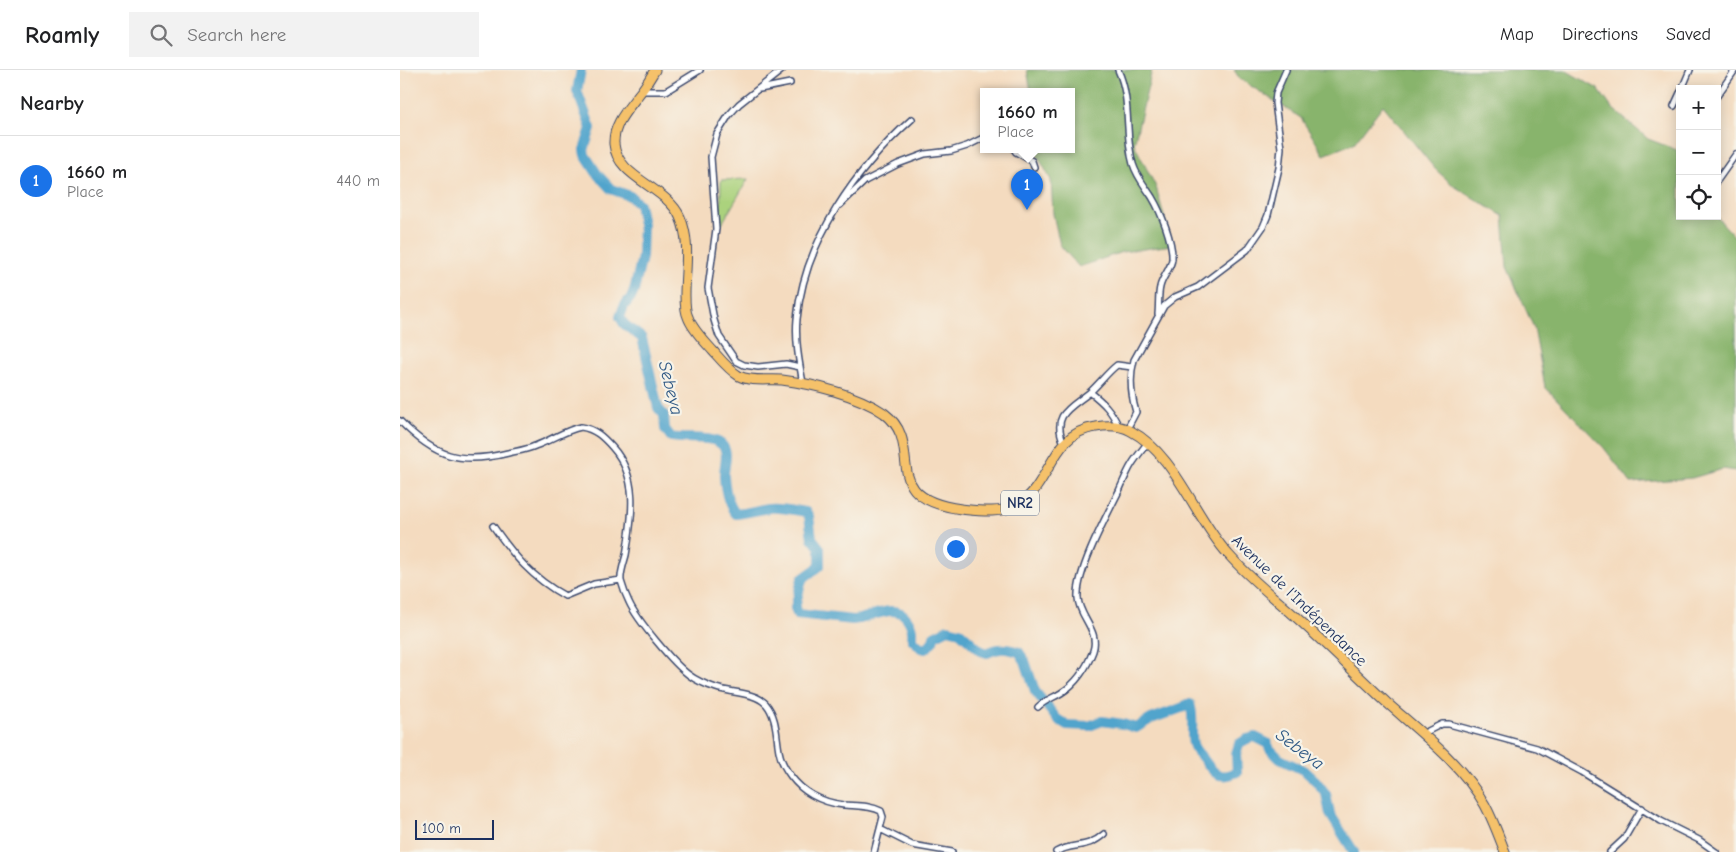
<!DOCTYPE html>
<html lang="en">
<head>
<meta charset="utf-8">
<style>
  :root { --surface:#fff; --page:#f2f2f2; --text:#202124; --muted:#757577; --line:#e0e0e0; --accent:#1a73e8 }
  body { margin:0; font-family:"Comic Neue",sans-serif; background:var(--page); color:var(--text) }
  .controls { position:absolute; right:15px; top:15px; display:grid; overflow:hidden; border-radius:0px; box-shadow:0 2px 12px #0003 }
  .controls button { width:45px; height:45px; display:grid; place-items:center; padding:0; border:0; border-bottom:1px solid var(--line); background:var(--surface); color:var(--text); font:25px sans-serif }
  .scale { position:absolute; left:15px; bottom:12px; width:79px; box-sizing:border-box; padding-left:5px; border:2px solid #1b2f5e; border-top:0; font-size:14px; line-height:18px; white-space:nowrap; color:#1b2f5e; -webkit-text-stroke:4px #f7f3e8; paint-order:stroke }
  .you { position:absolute; left:555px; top:478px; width:18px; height:18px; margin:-12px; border:4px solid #fff; border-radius:50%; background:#1a73e8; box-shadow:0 0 0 8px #1a73e833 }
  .badge { display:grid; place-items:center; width:32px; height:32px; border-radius:50%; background:var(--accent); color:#fff; font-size:16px; font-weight:700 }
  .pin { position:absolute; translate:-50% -41px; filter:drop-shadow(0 1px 2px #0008) }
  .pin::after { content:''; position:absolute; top:26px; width:18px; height:15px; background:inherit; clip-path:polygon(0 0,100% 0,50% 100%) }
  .popup { position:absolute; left:580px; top:18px; width:95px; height:65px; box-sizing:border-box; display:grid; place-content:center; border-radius:0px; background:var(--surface); filter:drop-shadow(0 1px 4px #0005); font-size:16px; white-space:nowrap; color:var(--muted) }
  .popup b { font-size:19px; color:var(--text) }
  .popup::after { content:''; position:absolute; left:50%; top:100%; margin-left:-10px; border:10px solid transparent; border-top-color:var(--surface) }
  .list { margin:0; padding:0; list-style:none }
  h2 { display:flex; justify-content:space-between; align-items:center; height:65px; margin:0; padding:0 20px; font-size:21px }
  h2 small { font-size:16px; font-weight:400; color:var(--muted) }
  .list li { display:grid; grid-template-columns:32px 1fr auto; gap:15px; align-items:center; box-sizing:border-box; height:90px; padding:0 20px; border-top:1px solid var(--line) }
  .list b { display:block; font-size:19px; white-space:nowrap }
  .list p { margin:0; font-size:16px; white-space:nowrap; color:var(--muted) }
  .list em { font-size:16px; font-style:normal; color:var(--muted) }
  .icon { flex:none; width:28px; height:28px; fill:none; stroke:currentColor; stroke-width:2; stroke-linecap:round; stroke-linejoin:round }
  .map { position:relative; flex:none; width:1336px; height:782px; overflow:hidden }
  header { display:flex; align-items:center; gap:30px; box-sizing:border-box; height:70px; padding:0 25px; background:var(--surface); border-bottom:1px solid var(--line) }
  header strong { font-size:24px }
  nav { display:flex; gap:28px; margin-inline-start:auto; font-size:18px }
  .search { width:350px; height:45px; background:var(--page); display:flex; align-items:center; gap:12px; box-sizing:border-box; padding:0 18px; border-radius:0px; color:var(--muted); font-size:19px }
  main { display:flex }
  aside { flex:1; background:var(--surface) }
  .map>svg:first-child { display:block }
  .green { fill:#abd27d; stroke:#63806e }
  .forest { fill:#88b46c; stroke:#527265 }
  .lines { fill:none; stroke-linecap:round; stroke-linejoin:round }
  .river { stroke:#51a4cc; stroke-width:10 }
  .minor-casing { stroke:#3c496d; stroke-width:8 }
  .trunk-casing { stroke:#3c496d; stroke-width:11 }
  .minor { stroke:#fff; stroke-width:5 }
  .trunk { stroke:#f5c16b; stroke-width:9 }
  .labels { text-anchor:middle; stroke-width:4.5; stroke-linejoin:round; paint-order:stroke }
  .shield { fill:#f7f3e8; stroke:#5d6a87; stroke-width:1 }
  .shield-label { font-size:15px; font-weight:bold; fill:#1b2f5e }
  .street-label { font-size:16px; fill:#1b2f5e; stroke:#f7f3e8 }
  .water-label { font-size:18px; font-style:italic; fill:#2e5884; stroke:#f7f3e8 }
</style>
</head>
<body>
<header>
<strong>Roamly</strong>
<div class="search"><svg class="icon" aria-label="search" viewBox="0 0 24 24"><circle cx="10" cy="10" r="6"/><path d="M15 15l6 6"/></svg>Search here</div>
<nav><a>Map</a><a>Directions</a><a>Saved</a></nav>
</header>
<main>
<aside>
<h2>Nearby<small></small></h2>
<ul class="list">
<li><span class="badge">1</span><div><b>1660 m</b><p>Place</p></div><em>440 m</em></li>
</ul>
</aside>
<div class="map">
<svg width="1336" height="782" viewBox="0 0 1336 782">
  <rect width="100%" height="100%" fill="#f7f3e8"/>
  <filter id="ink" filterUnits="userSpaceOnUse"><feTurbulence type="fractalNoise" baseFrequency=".02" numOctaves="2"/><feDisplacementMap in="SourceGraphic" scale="10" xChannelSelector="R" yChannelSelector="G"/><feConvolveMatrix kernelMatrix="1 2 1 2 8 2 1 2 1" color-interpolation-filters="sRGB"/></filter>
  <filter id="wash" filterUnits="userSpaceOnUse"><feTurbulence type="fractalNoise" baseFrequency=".0096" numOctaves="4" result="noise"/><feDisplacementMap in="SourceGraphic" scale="20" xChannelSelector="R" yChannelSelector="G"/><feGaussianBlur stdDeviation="1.12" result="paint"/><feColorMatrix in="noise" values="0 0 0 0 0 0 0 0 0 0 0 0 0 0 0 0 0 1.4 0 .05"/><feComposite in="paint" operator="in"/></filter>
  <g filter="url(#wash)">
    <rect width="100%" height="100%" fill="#f4dbbf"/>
    <path class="green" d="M348 109 320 157 321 110Z"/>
    <path class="forest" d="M627 0H752L734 74 756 117 772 175 722 182 679 197 660 175 653 144 651 110 634 79H671V21H631Z
      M834 0H1165L1198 19 1212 38 1248 69 1277 80 1278 104 1280 106V146H1316L1336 168V401L1323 399 1292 408 1231 413 1204 378 1145 317 1134 258 1107 197 1103 146 1054 116 1035 99 983 35 954 73 924 85 901 48 840 9Z"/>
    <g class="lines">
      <path class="river" d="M181 0 177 21 191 58 184 80 185 85 198 105 211 119 230 126 239 134 243 154 242 187 234 221 232 226 224 236 220 247 224 254 242 268 258 338 264 345 265 359 271 367C284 370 306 366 318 372 332 379 323 396 324 407 325 419 328 435 336 444 347 443 357 440 369 438 381 437 394 440 406 442L409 446 412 468 420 478V496L402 509 395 538 397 544 453 550C469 550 496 530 508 550 512 556 513 562 512 569L521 578 526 579 533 571 534 566 548 559 560 562 581 581 587 583C598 577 607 578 619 582L625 591 635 621 657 649 667 655 689 656 702 651 723 654 736 658 751 649 784 637 787 634H790C795 648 790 663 793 674 794 678 799 684 802 687 813 702 817 711 837 702L836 684 839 674 847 669 855 667 867 673 870 679 880 689 905 701 916 711 926 724 930 744 954 782"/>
    </g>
  </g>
  <g filter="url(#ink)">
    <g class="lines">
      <defs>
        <path id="minor" d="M382 0 339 34 329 45 317 64 311 87 316 159 308 218 314 250 319 266 336 291 344 295 358 297 386 294 400 297
          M718 0C732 30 724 63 733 94 737 107 745 116 752 127 761 142 773 172 772 189 771 199 762 207 760 217 758 225 759 235 758 244
          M360 19 390 13
          M1282 19 1290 0
          M242 21H266L300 0
          M1317 26 1335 0
          M1274 36 1280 23
          M614 79 616 82 632 91 634 97
          M1317 111 1336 84
          M440 135 465 111 498 94 525 84 551 81 567 76 583 68
          M403 313C399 292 395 270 397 249 404 171 456 99 512 49
          M690 322C704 333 711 340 719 357
          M0 351C35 387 60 395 108 383 117 381 126 380 135 376 150 371 165 360 181 357 195 359 203 367 212 377 240 408 232 448 226 485 224 493 220 503 221 511 223 518 226 526 229 532 237 550 273 593 289 605 297 611 307 615 316 618 331 623 355 622 366 634 377 647 376 665 379 681 382 698 396 716 412 725 421 730 434 734 444 735 456 736 470 735 481 741L483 747 474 782
          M727 359 736 342C731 325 729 308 734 290L764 236 775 227 798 217 847 180 863 157 868 145 879 98 881 78 875 33 876 23 886 0
          M664 373C651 345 670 338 689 323 699 314 707 303 717 295L732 297
          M93 456C114 486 132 508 165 526L194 514 221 510
          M638 637C645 630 653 628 661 623 676 614 687 597 693 581 700 561 679 547 678 528 676 502 707 445 719 421 723 412 727 402 732 394 737 386 743 379 748 372
          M1022 664 1042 654H1049L1137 678 1182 702 1261 751 1299 770 1316 782
          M480 759 512 775 552 782
          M656 782C674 772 686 780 704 764
          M1210 782 1224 769 1242 738"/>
        <path id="trunk" d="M255 0C250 8 245 17 239 24 228 39 213 54 214 74 217 108 267 117 280 147 291 172 285 199 285 225 285 232 285 241 288 247 292 259 305 272 313 281 321 290 329 300 339 306 351 312 368 309 382 310 413 314 458 325 484 343 528 376 474 427 561 439 580 441 600 444 617 435 652 416 649 363 696 357 708 355 720 355 731 361 775 384 795 448 828 484 849 508 874 527 897 548 927 575 956 604 986 632 1021 663 1062 694 1085 735 1093 750 1099 766 1105 782"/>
      </defs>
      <use href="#minor" class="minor-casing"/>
      <use href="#trunk" class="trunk-casing"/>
      <use href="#minor" class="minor"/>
      <use href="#trunk" class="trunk"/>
    </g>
  </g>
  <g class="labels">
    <rect class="shield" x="601" y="420.5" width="38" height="25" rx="4"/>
    <g class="shield-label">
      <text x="620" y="438">NR2</text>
    </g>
    <g class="street-label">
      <text transform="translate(900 530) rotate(44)" y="6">Avenue de l'Indépendance</text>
    </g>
    <g class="water-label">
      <text transform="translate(271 318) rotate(76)" y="6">Sebeya</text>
      <text transform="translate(900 679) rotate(37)" y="6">Sebeya</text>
    </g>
  </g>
</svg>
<div class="controls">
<button>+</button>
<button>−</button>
<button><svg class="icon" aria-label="locate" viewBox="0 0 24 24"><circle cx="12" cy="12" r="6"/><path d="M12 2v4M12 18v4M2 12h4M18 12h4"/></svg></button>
</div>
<div class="scale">100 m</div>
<div class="you"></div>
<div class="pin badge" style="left:627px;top:140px">1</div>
<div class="popup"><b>1660 m</b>Place</div>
</div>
</main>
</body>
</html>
